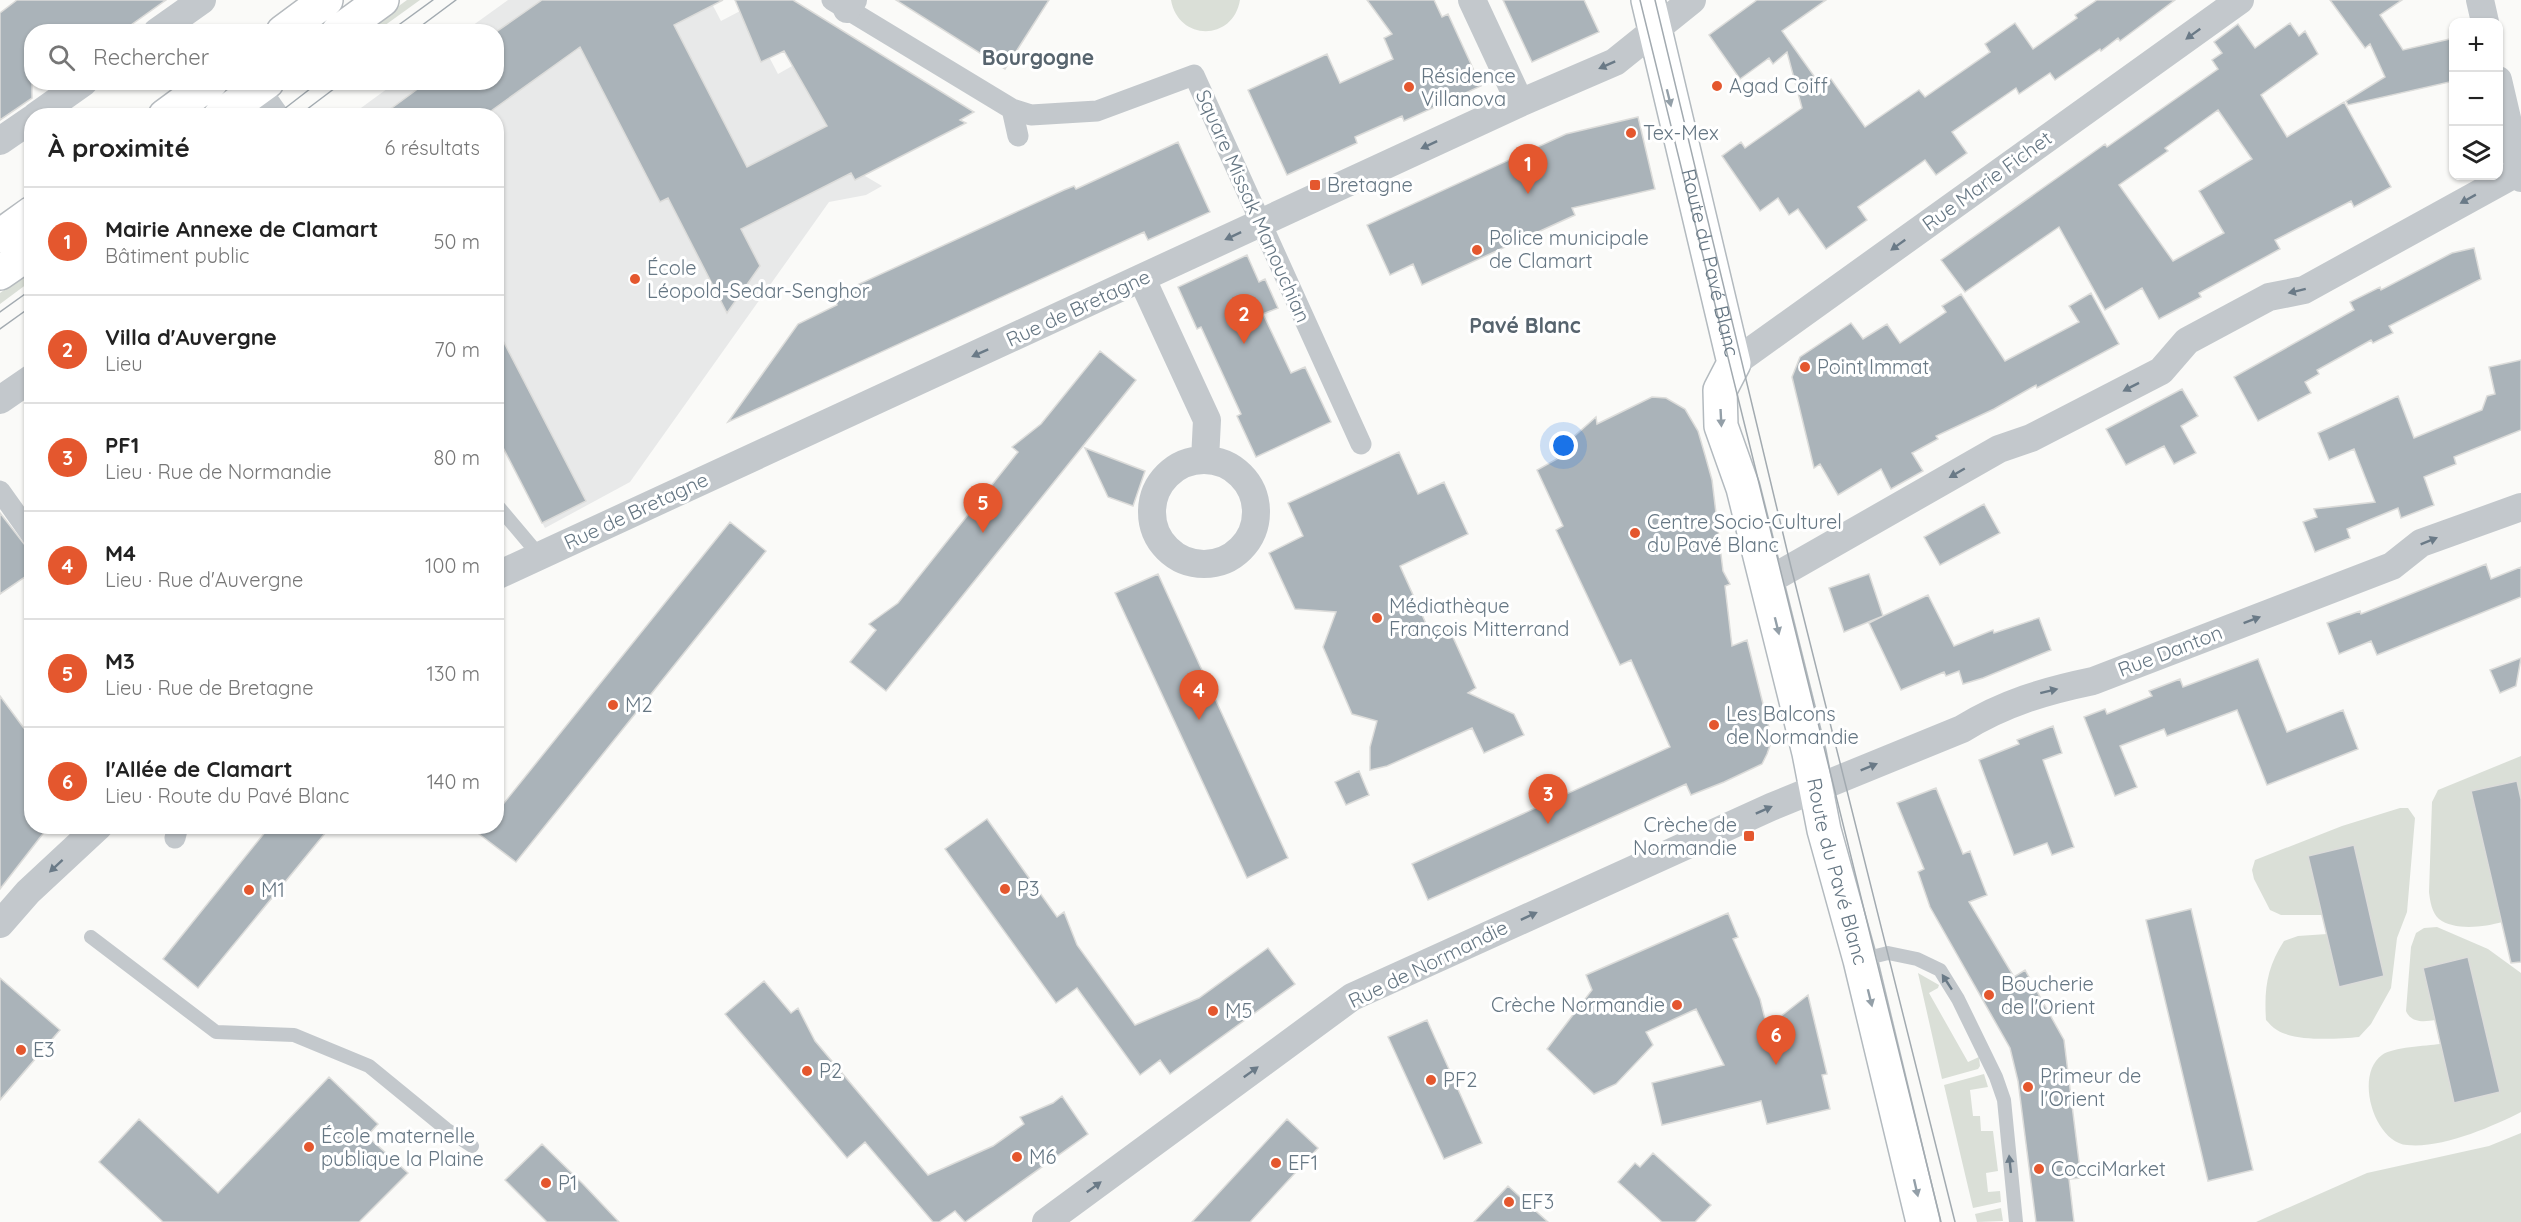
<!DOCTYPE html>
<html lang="fr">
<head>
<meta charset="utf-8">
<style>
  :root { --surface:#fff; --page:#f6f6f6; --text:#222; --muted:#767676; --line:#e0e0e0; --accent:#e4572e }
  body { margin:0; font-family:Quicksand,sans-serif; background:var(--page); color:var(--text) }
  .controls { position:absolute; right:18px; top:18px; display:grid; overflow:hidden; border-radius:12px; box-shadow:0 2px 4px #0004 }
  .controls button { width:54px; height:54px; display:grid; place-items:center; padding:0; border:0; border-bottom:2px solid var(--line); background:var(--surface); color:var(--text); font:30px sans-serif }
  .you { position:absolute; left:1564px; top:446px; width:21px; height:21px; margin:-15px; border:4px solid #fff; border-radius:50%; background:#1a73e8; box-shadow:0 0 0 9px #1a73e833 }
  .badge { display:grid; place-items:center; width:39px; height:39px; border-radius:50%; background:var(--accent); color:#fff; font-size:20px; font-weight:700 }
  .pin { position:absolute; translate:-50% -50px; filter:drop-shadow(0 2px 3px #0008) }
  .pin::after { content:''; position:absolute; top:32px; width:21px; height:18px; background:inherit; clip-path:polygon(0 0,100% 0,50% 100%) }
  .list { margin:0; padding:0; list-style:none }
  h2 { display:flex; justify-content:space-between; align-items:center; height:78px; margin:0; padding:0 24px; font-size:26px }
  h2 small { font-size:20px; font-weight:400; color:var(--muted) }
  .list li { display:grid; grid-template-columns:39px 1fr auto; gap:18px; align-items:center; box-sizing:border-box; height:108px; padding:0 24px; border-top:2px solid var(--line) }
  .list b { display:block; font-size:22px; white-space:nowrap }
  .list p { margin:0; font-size:20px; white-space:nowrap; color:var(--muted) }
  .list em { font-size:20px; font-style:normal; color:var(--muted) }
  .icon { flex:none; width:33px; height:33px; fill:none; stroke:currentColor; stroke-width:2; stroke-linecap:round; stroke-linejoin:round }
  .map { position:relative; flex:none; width:2521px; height:1222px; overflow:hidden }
  .search { position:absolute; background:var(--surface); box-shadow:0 2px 4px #0004; left:24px; top:24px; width:480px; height:66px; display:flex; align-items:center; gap:15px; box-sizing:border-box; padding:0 21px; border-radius:24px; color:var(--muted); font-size:22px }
  .panel { position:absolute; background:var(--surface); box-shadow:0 2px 4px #0004; left:24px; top:108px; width:480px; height:726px; border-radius:24px }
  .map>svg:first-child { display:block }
  .built { fill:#e8e9e9 }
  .green { fill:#dadfd7 }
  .building { fill:#aab3b9; stroke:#dcdcda; stroke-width:1.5; fill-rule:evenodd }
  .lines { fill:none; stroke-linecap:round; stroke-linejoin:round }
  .secondary-casing { stroke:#b3babf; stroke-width:36 }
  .primary-casing { stroke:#b5babe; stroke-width:36 }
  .service { stroke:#c3c8cc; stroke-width:14 }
  .pedestrian { stroke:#c3c8cc; stroke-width:21 }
  .minor { stroke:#c3c8cc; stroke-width:28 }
  .secondary { stroke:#fff; stroke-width:33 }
  .primary { stroke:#fff; stroke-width:33 }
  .tram { stroke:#a2aab0; stroke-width:1.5 }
  .oneway { fill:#6a7a87 }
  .oneway2 { fill:#939fa8 }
  .poi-dot { fill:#e4572e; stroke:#fff; stroke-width:2 }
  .labels { text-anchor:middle; stroke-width:6; stroke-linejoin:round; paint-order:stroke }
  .poi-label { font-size:20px; fill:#657683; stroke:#fff; text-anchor:start }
  .street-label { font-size:20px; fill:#657683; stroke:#fff }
  .neighbourhood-label { font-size:21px; font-weight:bold; fill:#57646e; stroke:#fff }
</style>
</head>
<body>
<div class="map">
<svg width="2521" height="1222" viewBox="0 0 2521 1222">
  <rect width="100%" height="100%" fill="#fafaf8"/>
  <path class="built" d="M508 0H710L721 21 744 9 778 74 801 61 860 173 882 186 866 195 829 202 630 482 545 528 497 434 496 116H350L395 83 496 82V32L465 31Z"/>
  <path class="green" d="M407 0H420L377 31 363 32Z
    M1171 0H1240C1233 42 1178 41 1171 0Z
    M31 271V281L0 304V293Z
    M2521 756V799L2517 781 2471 791 2502 922C2485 927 2454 931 2439 919 2432 913 2430 901 2429 892L2432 802 2438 790Z
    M2400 808H2408L2415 818 2407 912 2397 938 2391 988 2371 1024 2359 1037C2338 1039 2295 1042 2277 1030 2273 1028 2269 1023 2266 1020 2264 989 2267 967 2284 941L2298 936 2327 934 2339 987 2384 976 2354 845 2308 856 2322 915H2281L2270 910 2254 879 2252 870 2255 860 2342 826Z
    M2437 927 2488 949 2521 973V1112C2492 1127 2440 1149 2407 1145 2374 1142 2354 1075 2382 1055 2393 1047 2426 1046 2440 1044L2435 1020C2424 1022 2411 1023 2406 1011L2411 947 2416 933 2424 928Z
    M1918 973 1939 985 1938 988 1929 993 1968 1062 1979 1057 1980 1066 1978 1069 1942 1079Z
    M1984 1074 1988 1087 1970 1090 1973 1116H1980L1981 1131H1993L1998 1171 1986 1173 1988 1192 2000 1191 2001 1202 1973 1208 1944 1085Z
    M2521 1133V1222H2256L2367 1173 2489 1146Z
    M2001 1208 2003 1221 1977 1222 1975 1214Z"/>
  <path class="building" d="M17 0H166L121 32H32V98L0 120V13Z
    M542 0H723L674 25 747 167 827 126 784 51 761 62 735 0H793L974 112 960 120 966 123 855 180 851 173 741 229 760 266 727 313 668 198 660 202 580 47 484 116H381L427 82H496V32Z
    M896 0H1049L1005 69Z
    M1367 0H1434L1442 17 1448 14 1481 86 1404 121 1402 116 1355 137 1357 143 1287 175 1248 90 1327 54 1340 83 1393 59 1384 38 1392 34Z
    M1503 0H1584L1599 32 1532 62Z
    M1757 0H1826L1782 31 1821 86 1831 79 1865 127 1919 90 1925 97 1990 52 1985 44 2015 23 2033 49 2077 18 2075 15 2097 0H2175L2120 41 2118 38 2101 51 2100 49 2055 80 2050 73 2019 94 2016 88 1952 132 1967 153 1936 175 1925 160 1858 207 1867 220 1826 249 1798 209 1789 215 1778 198 1760 211 1722 156 1741 142 1745 148 1802 108 1787 52 1773 64 1769 58 1740 79 1709 35Z
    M2330 0H2402L2380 15 2403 50 2454 38V81L2348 105 2346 101 2385 77 2370 44 2365 48Z
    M2290 23 2299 36 2305 31 2318 54 2261 95 2287 137 2344 102 2391 187 2354 207 2351 201 2275 240 2280 249 2199 293 2201 297 2159 319 2142 288 2105 310 2059 227 1965 292 1941 260 2105 144 2107 147 2218 69 2212 60 2222 53 2214 42 2238 24 2255 48ZM2218 110 2252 159 2199 191 2224 233 2173 261 2119 185 2168 151 2165 148Z
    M1638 117 1655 189 1572 208 1575 215 1422 285 1413 264 1390 275 1367 225 1566 134Z
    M1178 142 1210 212 1148 240 1144 232 728 422 798 324 837 305 833 296 1064 190 1074 186 1076 189Z
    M2474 248 2481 279 2389 326 2393 333 2373 343 2371 340 2317 370 2319 374 2305 382 2311 393 2258 421 2234 377 2354 310 2350 302 2380 287 2381 290 2452 253Z
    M1247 255 1259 282 1265 279 1278 308 1263 314 1291 373 1305 367 1331 422 1256 457 1237 416 1241 414 1201 327 1197 329 1178 287Z
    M2091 293 2119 344 2037 388 2036 385 1994 409 1936 436 1938 439 1912 453 1923 471 1891 489 1881 469 1838 495 1820 464 1814 468 1792 377 1800 357 1851 323 1863 339 1887 324 1900 343 1946 312 1942 306 1961 294 2005 361 2079 322 2069 306Z
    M496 327 586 501 542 523 496 434Z
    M1100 351 1136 380 886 691 850 662 876 630 869 624 898 603 1018 452 1012 447 1041 424Z
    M2521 360V430L2454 457 2456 464 2424 477 2434 505 2401 518 2398 508 2347 529 2350 538 2315 552 2303 522 2317 517 2314 509 2375 502 2354 449 2329 460 2318 433 2398 396 2414 438 2482 410 2487 396 2495 394 2489 367Z
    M2182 389 2198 416 2181 426 2196 453 2174 464 2164 446 2126 465 2106 429Z
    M1652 397 1666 398 1685 409 1698 431 1705 455 1712 480 1723 571 1730 584 1725 586 1732 646 1747 640 1772 740 1767 754 1762 764 1724 782 1691 795 1686 784 1428 900 1412 864 1670 747 1631 660 1620 665 1556 530 1563 526 1537 470 1557 459 1551 447 1571 439 1596 417 1597 424Z
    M1085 448 1145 471 1133 506 1108 497Z
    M1399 452 1418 494 1444 482 1468 534 1400 566 1428 628H1447L1451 633 1476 688 1468 693 1514 714 1524 735 1484 753 1472 728 1387 766 1370 770V747L1377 721 1352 714 1323 647 1336 612 1295 609 1269 553 1303 536 1288 503Z
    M1984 504 2000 533 1940 565 1924 537Z
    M0 513 32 554V572L0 594Z
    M730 522 766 551 516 862 479 834 486 826H496V813Z
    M2486 564 2491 579 2521 567V597L2377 655 2371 641 2339 654 2327 623 2360 611 2361 614Z
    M1158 574 1288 858 1247 878 1115 593Z
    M1869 574 1883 616 1928 595 1954 646 1993 630 1994 633 2039 618 2051 650 1983 678 1963 684 1959 671 1946 676 1944 672 1901 690 1869 623 1883 616 1844 632 1829 588Z
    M2521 658 2516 686 2500 693 2490 670Z
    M2258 659 2287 732 2343 710 2358 749 2267 785 2237 710 2167 736 2164 729 2120 746 2137 787 2115 796 2084 717 2105 709 2107 714 2152 696 2149 691 2180 679 2183 687Z
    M0 696 32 739V826H49L0 889Z
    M2053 726 2062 753 2043 760 2074 847 2052 855 2047 843 2014 855 1979 760 2019 744 2017 740Z
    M1359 771 1369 795 1346 805 1335 782Z
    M2517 781 2521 799V962L2511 963 2471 791Z
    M1936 788 1963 854 1970 851 1987 895 1969 902 2014 977 2025 970 2064 1040 2081 1178 2069 1179 2074 1222H2036L2018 1081 2010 1048 1930 907 1918 872 1924 869 1897 803Z
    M987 819 1057 917 1064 912 1077 945 1135 1025 1199 998 1268 948 1295 984 1170 1074 1160 1060 1140 1075 1077 988 1056 1003 945 849Z
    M270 826H331L198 988 163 959Z
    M2354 845 2384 976 2339 987 2308 856Z
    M2191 909 2253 1170 2208 1181 2146 920Z
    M1728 913 1738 937 1733 939 1760 999 1767 1027 1808 995 1827 1074 1822 1075 1830 1109 1767 1124 1761 1101 1662 1125 1652 1083 1724 1065 1696 1009 1646 1032 1653 1045 1616 1084 1594 1094 1547 1049 1592 990 1586 975Z
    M2468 957 2500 1092 2454 1103 2423 968Z
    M0 978 60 1030 0 1100Z
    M764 981 791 1013 798 1008 815 1041 928 1175 993 1146 1024 1124 1020 1117 1053 1103 1062 1096 1088 1134 965 1222 955 1211 939 1222H933L865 1142 847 1158 725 1014Z
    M1427 1020 1482 1143 1444 1159 1388 1037Z
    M329 1077 378 1124 367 1136 408 1173 359 1222H163L99 1162 139 1119 218 1193Z
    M1287 1119 1318 1148 1250 1222H1192Z
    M542 1144 583 1184 619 1222H547L505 1180Z
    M1653 1153 1711 1205 1695 1222H1662L1618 1182 1635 1163 1640 1167Z
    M1508 1186 1548 1222H1474Z"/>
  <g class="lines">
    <defs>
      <g id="secondary">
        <path id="s1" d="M1648 0 1734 363 1720 390 1721 426 1743 488 1809 753 1824 830 1860 960 1923 1222"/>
      </g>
      <path id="primary" d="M283 32 326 0
        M338 32 382 0
        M165 116 211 82
        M220 116 267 82
        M0 236 32 213
        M0 273 32 251"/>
    </defs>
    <use href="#secondary" class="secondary-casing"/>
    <use href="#primary" class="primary-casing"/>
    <path class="service" d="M496 504 539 555
      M91 937 216 1032 294 1035 369 1066 446 1129 472 1146
      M1860 960 1888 953 1917 959 1940 970 1958 999 1996 1077 2004 1100 2016 1222"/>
    <path class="pedestrian" d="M832 0 1012 109 1018 136
      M1012 109 1031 115 1097 111 1194 75 1361 444
      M0 491 32 536
      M175 838 178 826"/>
    <path class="minor" d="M1472 0 1520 103
      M2480 0 2485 22
      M847 9 853 0
      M157 32 202 0
      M2498 80 2521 178
      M251 82 275 116
      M36 116 84 82
      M0 141 32 119
      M1142 279 1207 420 1205 460
      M1734 363 2240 0
      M0 400 32 378
      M1152 512a52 52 0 1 1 104 0a52 52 0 1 1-104 0Z
      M496 576 1520 103 1615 62 1692 0
      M1766 582 1999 449 2031 438 2161 371 2187 341 2269 297 2304 290 2520 171
      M0 924 28 892 99 826
      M1046 1222 1352 997 1771 807 1962 729C2004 703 2045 691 2093 681L2392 566 2421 543 2521 507"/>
    <use href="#secondary" class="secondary"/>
    <use href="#primary" class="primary"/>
    <path class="tram" d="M1640 0 1941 1222
      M1655 0 1791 567 1955 1222
      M389 32 433 0
      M413 32 456 0
      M275 116 319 82
      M298 116 343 82
      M0 312 32 289
      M0 329 32 306"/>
  </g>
  <defs><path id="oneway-solid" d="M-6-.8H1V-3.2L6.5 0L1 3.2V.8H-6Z" transform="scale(1.5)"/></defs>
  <g class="oneway">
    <use href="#oneway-solid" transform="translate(2193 34) rotate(144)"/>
    <use href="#oneway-solid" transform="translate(1607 65) rotate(156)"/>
    <use href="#oneway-solid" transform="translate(1429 145) rotate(155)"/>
    <use href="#oneway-solid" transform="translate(2468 199) rotate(151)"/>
    <use href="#oneway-solid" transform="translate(1233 236) rotate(155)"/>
    <use href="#oneway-solid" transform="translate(1898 245) rotate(144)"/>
    <use href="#oneway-solid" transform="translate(2297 291) rotate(166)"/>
    <use href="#oneway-solid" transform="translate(980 353) rotate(156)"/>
    <use href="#oneway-solid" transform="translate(2131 387) rotate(153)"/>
    <use href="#oneway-solid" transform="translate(1957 473) rotate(150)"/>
    <use href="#oneway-solid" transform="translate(2429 541) rotate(-22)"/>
    <use href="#oneway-solid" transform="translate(2252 620) rotate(-21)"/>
    <use href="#oneway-solid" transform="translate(2049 691) rotate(-14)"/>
    <use href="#oneway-solid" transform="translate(1869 767) rotate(-22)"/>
    <use href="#oneway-solid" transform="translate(1764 810) rotate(-24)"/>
    <use href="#oneway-solid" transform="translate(56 866) rotate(137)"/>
    <use href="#oneway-solid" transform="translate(1529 916) rotate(-25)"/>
    <use href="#oneway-solid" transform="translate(1947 982) rotate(-123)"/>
    <use href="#oneway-solid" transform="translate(1251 1072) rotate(-36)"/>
    <use href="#oneway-solid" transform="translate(2010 1164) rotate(-96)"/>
    <use href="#oneway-solid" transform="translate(1094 1187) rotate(-36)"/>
  </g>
  <g class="oneway2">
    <use href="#oneway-solid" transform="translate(1669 98) rotate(76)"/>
    <use href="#oneway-solid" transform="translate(1721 418) rotate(87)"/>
    <use href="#oneway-solid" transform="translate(1777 626) rotate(76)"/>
    <use href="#oneway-solid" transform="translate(1870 998) rotate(76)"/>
    <use href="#oneway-solid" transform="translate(1916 1188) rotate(77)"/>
  </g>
  <g class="poi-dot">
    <circle cx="1717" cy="86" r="6"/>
    <circle cx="1409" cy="87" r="6"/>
    <circle cx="1631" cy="133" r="6"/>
    <rect x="1309" y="179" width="12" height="12" rx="3"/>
    <circle cx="1477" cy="250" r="6"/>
    <circle cx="635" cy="279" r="6"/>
    <circle cx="1805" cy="367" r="6"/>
    <circle cx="1635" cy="533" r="6"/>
    <circle cx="1377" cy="618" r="6"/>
    <circle cx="613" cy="705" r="6"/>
    <circle cx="1714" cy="725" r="6"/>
    <rect x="1743" y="830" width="12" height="12" rx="3"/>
    <circle cx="1005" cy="889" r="6"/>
    <circle cx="249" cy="890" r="6"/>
    <circle cx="1989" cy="995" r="6"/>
    <circle cx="1677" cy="1005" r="6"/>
    <circle cx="1213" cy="1011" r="6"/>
    <circle cx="21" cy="1050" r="6"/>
    <circle cx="807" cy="1071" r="6"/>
    <circle cx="1431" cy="1080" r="6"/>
    <circle cx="2028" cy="1087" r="6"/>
    <circle cx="309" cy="1147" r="6"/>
    <circle cx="1017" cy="1157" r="6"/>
    <circle cx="1276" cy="1163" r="6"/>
    <circle cx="2039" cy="1169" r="6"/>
    <circle cx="546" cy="1183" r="6"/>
    <circle cx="1509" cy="1202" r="6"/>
  </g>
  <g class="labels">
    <g class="poi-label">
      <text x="1421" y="83">Résidence<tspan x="1421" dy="23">Villanova</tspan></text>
      <text x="1729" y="93">Agad Coiff</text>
      <text x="1643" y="140">Tex-Mex</text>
      <text x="1327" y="192">Bretagne</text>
      <text x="1489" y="245">Police municipale<tspan x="1489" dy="23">de Clamart</tspan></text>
      <text x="647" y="275">École<tspan x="647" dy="23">Léopold-Sedar-Senghor</tspan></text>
      <text x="1817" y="374">Point Immat</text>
      <text x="1647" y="529">Centre Socio-Culturel<tspan x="1647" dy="23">du Pavé Blanc</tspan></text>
      <text x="1389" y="613">Médiathèque<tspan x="1389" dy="23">François Mitterrand</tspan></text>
      <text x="625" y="712">M2</text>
      <text x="1726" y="721">Les Balcons<tspan x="1726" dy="23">de Normandie</tspan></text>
      <text x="1737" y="832" text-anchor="end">Crèche de<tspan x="1737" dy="23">Normandie</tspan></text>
      <text x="1017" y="896">P3</text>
      <text x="261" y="897">M1</text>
      <text x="2001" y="991">Boucherie<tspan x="2001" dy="23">de l'Orient</tspan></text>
      <text x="1665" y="1012" text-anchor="end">Crèche Normandie</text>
      <text x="1225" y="1018">M5</text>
      <text x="33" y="1057">E3</text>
      <text x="819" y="1078">P2</text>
      <text x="2040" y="1083">Primeur de<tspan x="2040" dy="23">l'Orient</tspan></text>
      <text x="1443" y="1087">PF2</text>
      <text x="321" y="1143">École maternelle<tspan x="321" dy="23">publique la Plaine</tspan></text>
      <text x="1029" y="1164">M6</text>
      <text x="1288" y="1170">EF1</text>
      <text x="2051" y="1176">CocciMarket</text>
      <text x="558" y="1190">P1</text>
      <text x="1521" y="1209">EF3</text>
    </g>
    <g class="street-label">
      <text transform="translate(1987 181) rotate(-36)" y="7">Rue Marie Fichet</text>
      <text transform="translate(1253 206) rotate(66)" y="7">Square Missak Manouchian</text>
      <text dy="7" stroke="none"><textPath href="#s1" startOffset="270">Route du Pavé Blanc</textPath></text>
      <text transform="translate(1078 308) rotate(-25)" y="7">Rue de Bretagne</text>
      <text transform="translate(636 511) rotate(-25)" y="7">Rue de Bretagne</text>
      <text transform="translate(2170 651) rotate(-21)" y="7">Rue Danton</text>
      <text dy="7" stroke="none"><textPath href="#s1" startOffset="900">Route du Pavé Blanc</textPath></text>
      <text transform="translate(1428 964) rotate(-26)" y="7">Rue de Normandie</text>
    </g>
    <g class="neighbourhood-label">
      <text x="1038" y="65">Bourgogne</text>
      <text x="1525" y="333">Pavé Blanc</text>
    </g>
  </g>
</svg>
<div class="controls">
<button>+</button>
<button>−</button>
<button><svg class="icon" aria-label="layers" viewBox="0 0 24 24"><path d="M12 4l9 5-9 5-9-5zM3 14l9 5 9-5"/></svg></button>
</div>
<div class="you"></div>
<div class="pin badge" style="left:1528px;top:194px">1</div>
<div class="pin badge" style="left:1244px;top:344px">2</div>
<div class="pin badge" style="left:1548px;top:824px">3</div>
<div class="pin badge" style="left:1199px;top:720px">4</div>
<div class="pin badge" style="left:983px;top:533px">5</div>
<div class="pin badge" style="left:1776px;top:1065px">6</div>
<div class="search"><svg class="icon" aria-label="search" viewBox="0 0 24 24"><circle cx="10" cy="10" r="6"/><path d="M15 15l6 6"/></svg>Rechercher</div>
<section class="panel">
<h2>À proximité<small>6 résultats</small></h2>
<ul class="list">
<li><span class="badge">1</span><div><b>Mairie Annexe de Clamart</b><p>Bâtiment public</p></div><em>50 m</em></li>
<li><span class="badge">2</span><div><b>Villa d'Auvergne</b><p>Lieu</p></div><em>70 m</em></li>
<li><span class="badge">3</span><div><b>PF1</b><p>Lieu · Rue de Normandie</p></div><em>80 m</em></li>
<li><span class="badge">4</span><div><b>M4</b><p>Lieu · Rue d'Auvergne</p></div><em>100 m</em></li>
<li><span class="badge">5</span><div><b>M3</b><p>Lieu · Rue de Bretagne</p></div><em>130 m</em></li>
<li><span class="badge">6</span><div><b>l'Allée de Clamart</b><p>Lieu · Route du Pavé Blanc</p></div><em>140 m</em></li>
</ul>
</section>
</div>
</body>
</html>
